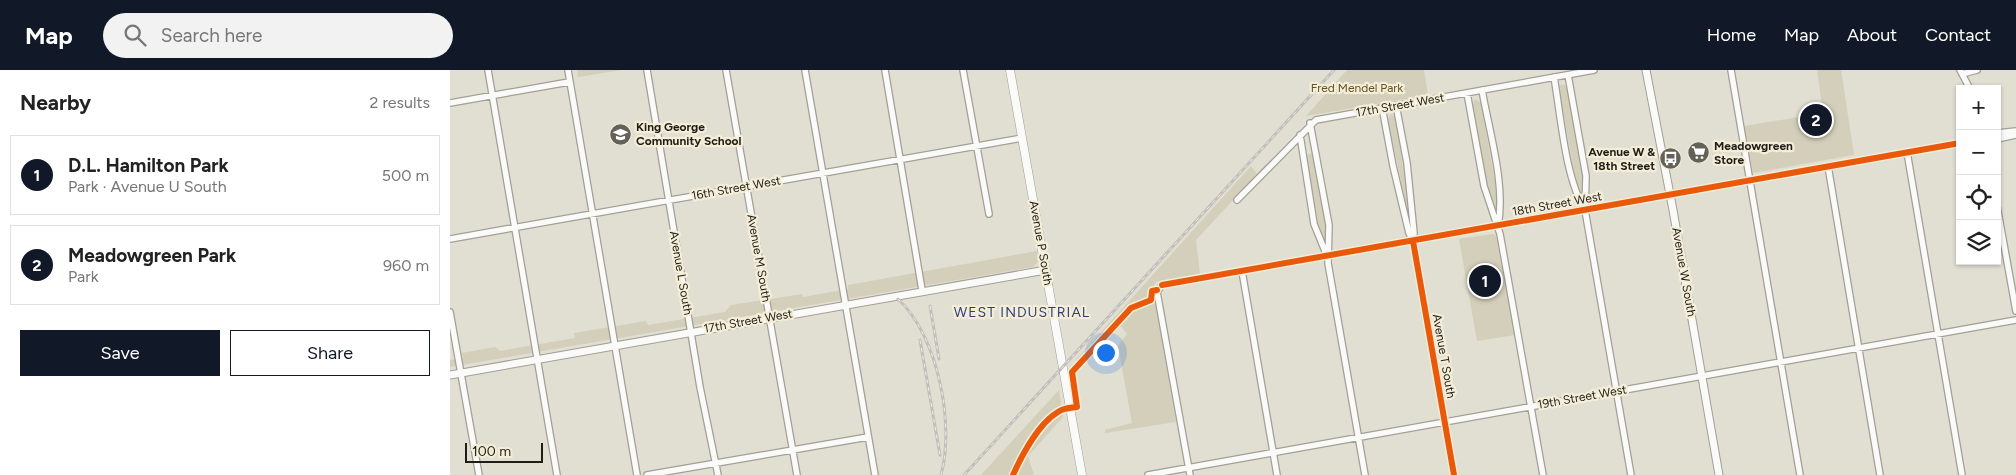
<!DOCTYPE html>
<html lang="en">
<head>
<meta charset="utf-8">
<style>
  :root { --surface:#fff; --page:#f2f2f2; --text:#222; --muted:#767676; --line:#e0e0e0; --accent:#111827 }
  body { margin:0; font-family:Figtree,sans-serif; background:var(--page); color:var(--text) }
  .controls { position:absolute; right:15px; top:15px; display:grid; overflow:hidden; border-radius:0px; box-shadow:0 1px 4px #0004 }
  .controls button { width:45px; height:45px; display:grid; place-items:center; padding:0; border:0; border-bottom:1px solid var(--line); background:var(--surface); color:var(--text); font:25px sans-serif }
  .scale { position:absolute; left:15px; bottom:12px; width:78px; box-sizing:border-box; padding-left:5px; border:2px solid #201d16; border-top:0; font-size:14px; line-height:18px; white-space:nowrap; color:#201d16; -webkit-text-stroke:4px #f4eed9; paint-order:stroke }
  .you { position:absolute; left:655px; top:282px; width:18px; height:18px; margin:-12px; border:4px solid #fff; border-radius:50%; background:#1a73e8; box-shadow:0 0 0 8px #1a73e833 }
  .badge { display:grid; place-items:center; width:32px; height:32px; border-radius:50%; background:var(--accent); color:#fff; font-size:16px; font-weight:700 }
  .pin { position:absolute; translate:-50% -50%; border:2px solid #fff; box-shadow:0 1px 5px #0006 }
  .list { margin:0; padding:0; list-style:none }
  h2 { display:flex; justify-content:space-between; align-items:center; height:65px; margin:0; padding:0 20px; font-size:21px }
  h2 small { font-size:16px; font-weight:400; color:var(--muted) }
  .list li { display:grid; grid-template-columns:32px 1fr auto; gap:15px; align-items:center; box-sizing:border-box; height:80px; margin:0 10px 10px; padding:0 10px; border:1px solid var(--line); border-radius:0px }
  .list b { display:block; font-size:19px; white-space:nowrap }
  .list p { margin:0; font-size:16px; white-space:nowrap; color:var(--muted) }
  .list em { font-size:16px; font-style:normal; color:var(--muted) }
  .actions { display:flex; gap:10px; padding:15px 20px }
  .actions a { flex:1; padding:11px 0; border:1px solid var(--accent); border-radius:0px; text-align:center; font-size:18px; color:var(--accent) }
  .actions .main { background:var(--accent); color:#fff }
  .icon { flex:none; width:28px; height:28px; fill:none; stroke:currentColor; stroke-width:2; stroke-linecap:round; stroke-linejoin:round }
  .map { position:relative; flex:none; width:1566px; height:405px; overflow:hidden }
  header { display:flex; align-items:center; gap:30px; box-sizing:border-box; height:70px; padding:0 25px; background:var(--accent); color:#fff }
  header strong { font-size:24px }
  nav { display:flex; gap:28px; margin-inline-start:auto; font-size:18px }
  .search { width:350px; height:45px; background:var(--page); display:flex; align-items:center; gap:12px; box-sizing:border-box; padding:0 18px; border-radius:28px; color:var(--muted); font-size:19px }
  main { display:flex }
  aside { flex:1; background:var(--surface) }
  .map>svg:first-child { display:block }
  .green { fill:#d4cfba }
  .lines { fill:none; stroke-linecap:round; stroke-linejoin:round }
  .minor-casing { stroke:#a29f97; stroke-width:8 }
  .tertiary-casing { stroke:#a29f97; stroke-width:9 }
  .secondary-casing { stroke:#a29f97; stroke-width:9 }
  .minor { stroke:#fafaf8; stroke-width:5.5 }
  .tertiary { stroke:#fafaf8; stroke-width:7 }
  .secondary { stroke:#fafaf8; stroke-width:8 }
  .rail-casing { stroke:#c1bfbd; stroke-width:3 }
  .rail { stroke:#f4eed9; stroke-width:1; stroke-dasharray:4; stroke-linecap:butt }
  .cycleway-casing { stroke:#f4eed9; stroke-width:9 }
  .cycleway { stroke:#e8590c; stroke-width:6 }
  .labels { text-anchor:middle; stroke-width:4.5; stroke-linejoin:round; paint-order:stroke }
  .park-label { font-size:12px; fill:#615321; stroke:#f4eed9 }
  .street-label { font-size:12px; fill:#201d16; stroke:#f4eed9 }
  .poi-label { font-size:12px; font-weight:bold; fill:#201d16; stroke:#f4eed9; text-anchor:start }
  .neighbourhood-label { font-size:14px; letter-spacing:1px; fill:#343d78; stroke:#f4eed9 }
</style>
</head>
<body>
<header>
<strong>Map</strong>
<div class="search"><svg class="icon" aria-label="search" viewBox="0 0 24 24"><circle cx="10" cy="10" r="6"/><path d="M15 15l6 6"/></svg>Search here</div>
<nav><a>Home</a><a>Map</a><a>About</a><a>Contact</a></nav>
</header>
<main>
<aside>
<h2>Nearby<small>2 results</small></h2>
<ul class="list">
<li><span class="badge">1</span><div><b>D.L. Hamilton Park</b><p>Park · Avenue U South</p></div><em>500 m</em></li>
<li><span class="badge">2</span><div><b>Meadowgreen Park</b><p>Park</p></div><em>960 m</em></li>
</ul>
<div class="actions"><a class="main">Save</a><a>Share</a></div>
</aside>
<div class="map">
<svg width="1566" height="405" viewBox="0 0 1566 405">
  <rect width="100%" height="100%" fill="#e1ded2"/>
  <path class="green" d="M127 0H172L128 7Z
    M897 0H974L978 25 856 46Z
    M1367 0H1391L1404 85 1303 103 1294 56 1373 43Z
    M1111 14 1117 16 1132 96 1135 130H1132L1124 102 1109 18Z
    M1025 29 1031 33 1045 112 1048 145H1046L1037 114 1023 34Z
    M941 44 946 48 962 162 938 50Z
    M860 83 864 86 876 152 875 174 868 153 855 87Z
    M801 96 807 104 746 170 750 204 706 212 703 216 726 352 655 363V360L682 353 668 276 677 264 671 256 640 287 625 291Z
    M1043 164 1046 166 1065 265 1027 271 1009 169Z
    M587 181 588 192 583 197 0 297V290L13 288 12 283 45 277 50 281 125 268 124 263 196 251 198 255 275 242 281 235 352 224 353 227 398 219V215Z
    M609 320 613 347 578 386 584 405H531Z"/>
  <g class="lines">
    <defs>
      <path id="minor" d="M38 0 107 405
        M118 0 187 405
        M197 0 250 317 268 405
        M276 0 347 405
        M355 0 425 405
        M435 0 472 220
        M513 0 539 144
        M1281 0 1350 405
        M1510 0 1520 19
        M1512 4 1527 0
        M1118 5 1136 106 1135 140 1181 405
        M1104 7C1111 46 1115 108 1135 140
        M1032 20C1039 61 1056 115 1048 156
        M1017 23 1034 116 1050 164 1093 405
        M0 33 119 12
        M946 35 957 93 964 163 963 171
        M932 37 943 96 959 163 963 171 1004 405
        M860 53 879 155 878 193 915 405
        M1547 63 1566 61
        M850 65 864 154 877 186
        M1547 69 1566 65
        M1457 82 1512 405
        M1378 96 1430 405
        M787 130 866 50 1144 0
        M1547 136 1566 241
        M0 169 572 68
        M792 201 827 405
        M0 242 29 405
        M197 405 418 367
        M698 405 1566 250
        M740 405 707 222 712 215 1510 73"/>
      <path id="tertiary" d="M1196 0 1223 140 1269 405
        M0 305 596 200"/>
      <path id="secondary" d="M560 0 632 405"/>
    </defs>
    <use href="#minor" class="minor-casing"/>
    <use href="#tertiary" class="tertiary-casing"/>
    <use href="#secondary" class="secondary-casing"/>
    <use href="#minor" class="minor"/>
    <use href="#tertiary" class="tertiary"/>
    <use href="#secondary" class="secondary"/>
    <defs>
      <path id="rail" d="M448 229C488 266 505 354 491 405
        M480 236 489 289
        M470 270 490 385
        M514 405 884 0"/>
    </defs>
    <use href="#rail" class="rail-casing"/>
    <use href="#rail" class="rail"/>
    <defs>
      <path id="cycleway" d="M963 171 1004 405
        M712 215 1510 73
        M563 405C572 385 589 353 608 342 613 338 621 338 627 337L622 302 681 238 701 230 702 221 707 220"/>
    </defs>
    <use href="#cycleway" class="cycleway-casing"/>
    <use href="#cycleway" class="cycleway"/>
  </g>
  <defs>
    <symbol id="school-disc" viewBox="-11 -11 22 22"><circle r="9.5" fill="#646158" stroke="#f4eed9"/><path d="M0-5L7-2L0 1L-7-2ZM-4 1L0 2.5L4 1V4Q0 6-4 4Z" fill="#fff"/></symbol>
    <symbol id="supermarket-disc" viewBox="-11 -11 22 22"><circle r="9.5" fill="#646158" stroke="#f4eed9"/><path d="M-6-5.5h2.5l.6 2H6L4.5 2H-2.5L-4.4-4H-6ZM-1.5 3.2a1.3 1.3 0 1 0 .1 0ZM3 3.2a1.3 1.3 0 1 0 .1 0Z" fill="#fff"/></symbol>
    <symbol id="bus-disc" viewBox="-11 -11 22 22"><circle r="9.5" fill="#646158" stroke="#f4eed9"/><path d="M-5-6H5V4H4V6H2V4H-2V6H-4V4H-5ZM-3.5-4V0h7V-4ZM-3.5 1.2v1.5H-2V1.2ZM2 1.2v1.5H3.5V1.2Z" fill="#fff"/></symbol>
  </defs>
  <g fill-rule="evenodd">
    <use href="#school-disc" x="158" y="52" width="25" height="25"/>
    <use href="#supermarket-disc" x="1236" y="70" width="25" height="25"/>
    <use href="#bus-disc" x="1208" y="76" width="25" height="25"/>
  </g>
  <g class="labels">
    <g class="park-label">
      <text x="907" y="22">Fred Mendel Park</text>
    </g>
    <g class="street-label">
      <text transform="translate(950 35) rotate(-10)" y="4">17th Street West</text>
      <text transform="translate(286 118) rotate(-10)" y="4">16th Street West</text>
      <text transform="translate(1107 134) rotate(-10)" y="4">18th Street West</text>
      <text transform="translate(591 173) rotate(80)" y="4">Avenue P South</text>
      <text transform="translate(309 188) rotate(80)" y="4">Avenue M South</text>
      <text transform="translate(1234 202) rotate(80)" y="4">Avenue W South</text>
      <text transform="translate(231 203) rotate(80)" y="4">Avenue L South</text>
      <text transform="translate(298 251) rotate(-10)" y="4">17th Street West</text>
      <text transform="translate(994 286) rotate(80)" y="4">Avenue T South</text>
      <text transform="translate(1132 327) rotate(-10)" y="4">19th Street West</text>
    </g>
    <g class="poi-label">
      <text x="186" y="61">King George<tspan x="186" dy="14">Community School</tspan></text>
      <text x="1264" y="80">Meadowgreen<tspan x="1264" dy="14">Store</tspan></text>
      <text x="1205" y="86" text-anchor="end">Avenue W &amp;<tspan x="1205" dy="14">18th Street</tspan></text>
    </g>
    <g class="neighbourhood-label">
      <text x="572" y="247">WEST INDUSTRIAL</text>
    </g>
  </g>
</svg>
<div class="controls">
<button>+</button>
<button>−</button>
<button><svg class="icon" aria-label="locate" viewBox="0 0 24 24"><circle cx="12" cy="12" r="6"/><path d="M12 2v4M12 18v4M2 12h4M18 12h4"/></svg></button>
<button><svg class="icon" aria-label="layers" viewBox="0 0 24 24"><path d="M12 4l9 5-9 5-9-5zM3 14l9 5 9-5"/></svg></button>
</div>
<div class="scale">100 m</div>
<div class="you"></div>
<div class="pin badge" style="left:1035px;top:211px">1</div>
<div class="pin badge" style="left:1366px;top:50px">2</div>
</div>
</main>
</body>
</html>
